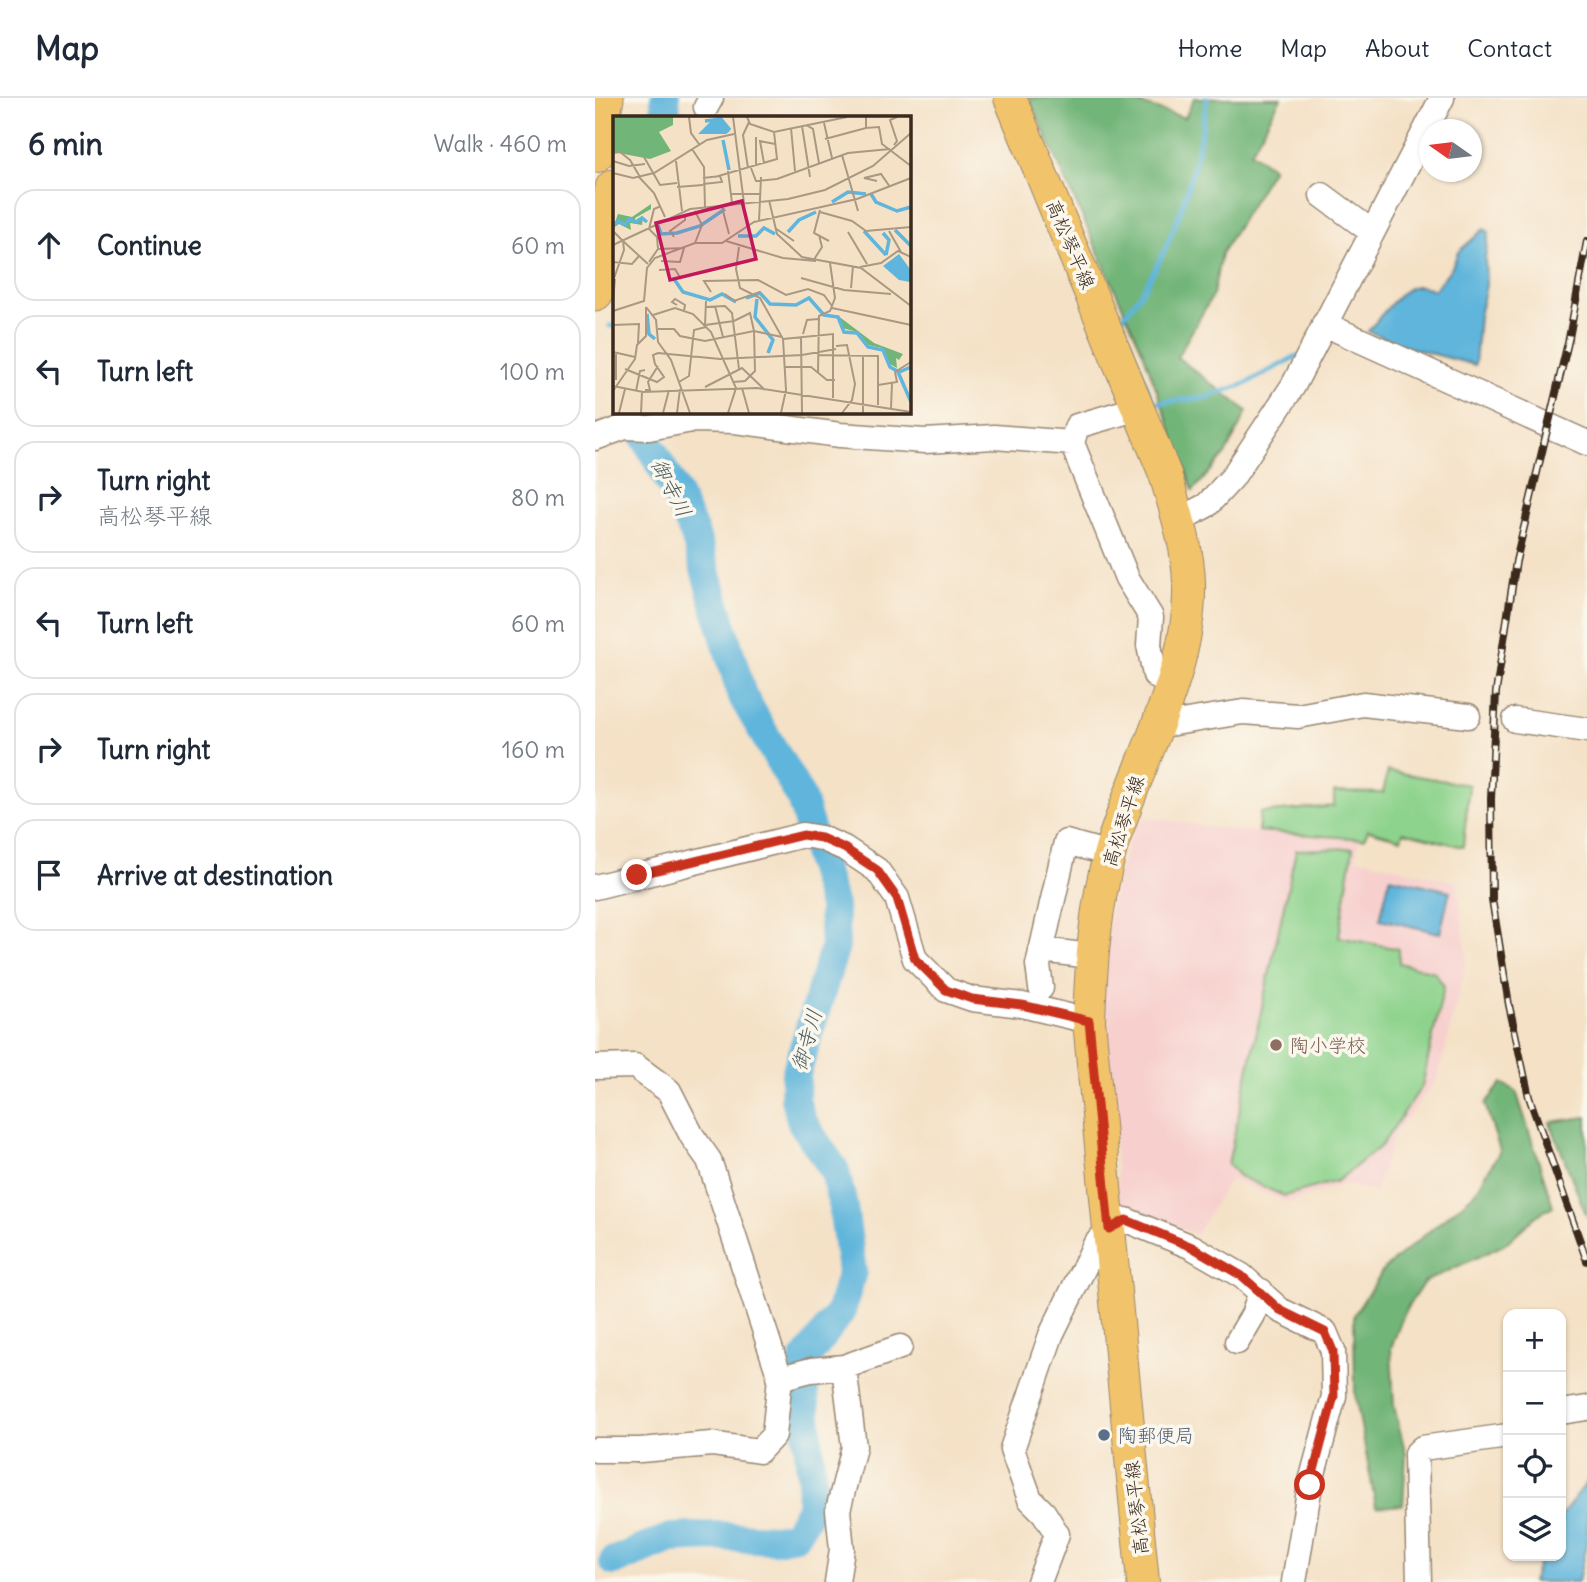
<!DOCTYPE html>
<html lang="en">
<head>
<meta charset="utf-8">
<style>
  :root { --surface:#fff; --page:#f6f6f7; --text:#1f2937; --muted:#747a83; --line:#e0e1e3 }
  body { margin:0; font-family:Delius,"Klee One",sans-serif; background:var(--page); color:var(--text) }
  .controls { position:absolute; right:21px; bottom:21px; display:grid; overflow:hidden; border-radius:14px; box-shadow:0 2px 5px #0004 }
  .controls button { width:63px; height:63px; display:grid; place-items:center; padding:0; border:0; border-bottom:2px solid var(--line); background:var(--surface); color:var(--text); font:35px sans-serif }
  .compass { position:absolute; left:824px; top:21px; width:63px; height:63px; border-radius:50%; background:var(--surface); box-shadow:0 2px 5px #0004; rotate:284deg }
  .stop { position:absolute; width:21px; height:21px; margin:-16px; border:5px solid #c8321e; border-radius:50%; background:#fff }
  .stop.end { background:#c8321e; border-color:#fff; box-shadow:0 2px 7px #0008 }
  .list { margin:0; padding:0; list-style:none }
  h2 { display:flex; justify-content:space-between; align-items:center; height:91px; margin:0; padding:0 28px; font-size:30px }
  h2 small { font-size:23px; font-weight:400; color:var(--muted) }
  .list li { display:grid; grid-template-columns:46px 1fr auto; gap:21px; align-items:center; box-sizing:border-box; height:112px; margin:0 14px 14px; padding:0 14px; border:2px solid var(--line); border-radius:21px }
  .list b { display:block; font-size:26px; white-space:nowrap }
  .list p { margin:0; font-size:23px; white-space:nowrap; color:var(--muted) }
  .list em { font-size:23px; font-style:normal; color:var(--muted) }
  .icon { flex:none; width:38px; height:38px; fill:none; stroke:currentColor; stroke-width:2; stroke-linecap:round; stroke-linejoin:round }
  .map { position:relative; flex:none; width:992px; height:1484px; overflow:hidden }
  header { display:flex; align-items:center; gap:42px; box-sizing:border-box; height:98px; padding:0 35px; background:var(--surface); border-bottom:2px solid var(--line) }
  header strong { font-size:33px }
  nav { display:flex; gap:38px; margin-inline-start:auto; font-size:24px }
  main { display:flex }
  aside { flex:1; background:var(--surface) }
  .map>svg:first-child { display:block }
  .built { fill:#f7d0ce }
  .green { fill:#8ed38d; stroke:#647e56; stroke-width:2 }
  .forest { fill:#72b578; stroke:#56704b; stroke-width:2 }
  .water { fill:#5fb5db; stroke:#4d707c; stroke-width:2 }
  .lines { fill:none; stroke-linecap:round; stroke-linejoin:round }
  .stream { stroke:#5fb5db; stroke-width:5 }
  .river { stroke:#5fb5db; stroke-width:30 }
  .minor-casing { stroke:#988672; stroke-width:27 }
  .major-casing { stroke:#988672; stroke-width:34 }
  .highway-casing { stroke:#988672; stroke-width:39 }
  .minor { stroke:#fff; stroke-width:24 }
  .major { stroke:#f1c36a; stroke-width:32 }
  .highway { stroke:#f1c36a; stroke-width:37 }
  .rail-casing { stroke:#3b2a1e; stroke-width:8 }
  .rail { stroke:#fbf7ec; stroke-width:5; stroke-dasharray:16; stroke-linecap:butt }
  .route { stroke:#c8321e; stroke-width:9 }
  .education-dot { fill:#8d6e63; stroke:#fbf7ec; stroke-width:2.5 }
  .service-dot { fill:#5c6f8a; stroke:#fbf7ec; stroke-width:2.5 }
  .labels { text-anchor:middle; stroke-width:7; stroke-linejoin:round; paint-order:stroke }
  .street-label { font-size:19px; fill:#3b2a1e; stroke:#fbf7ec }
  .education-label { font-size:19px; fill:#785e54; stroke:#fbf7ec; text-anchor:start }
  .service-label { font-size:19px; fill:#4e5e75; stroke:#fbf7ec; text-anchor:start }
  .water-label { font-size:21px; font-style:italic; fill:#485b60; stroke:#fbf7ec }
  .inset-river { fill:none; stroke:#5fb5db; stroke-width:3.5 }
  .inset-road { fill:none; stroke:#aa9883; stroke-width:2 }
  .view { fill:#c2185b; fill-opacity:0.15; stroke:#c2185b; stroke-width:3.5 }
  .inset-edge { fill:none; stroke:#3b2a1e; stroke-width:3.5 }
</style>
</head>
<body>
<header>
<strong>Map</strong>
<nav><a>Home</a><a>Map</a><a>About</a><a>Contact</a></nav>
</header>
<main>
<aside>
<h2>6 min<small>Walk · 460 m</small></h2>
<ul class="list">
<li><svg class="icon" aria-label="ahead" viewBox="0 0 24 24"><path d="M12 20V5M6 11l6-6 6 6"/></svg><div><b>Continue</b></div><em>60 m</em></li>
<li><svg class="icon" aria-label="left" viewBox="0 0 24 24"><path d="M17 20v-9H6M10 6l-5 5 5 5"/></svg><div><b>Turn left</b></div><em>100 m</em></li>
<li><svg class="icon" aria-label="right" viewBox="0 0 24 24"><path d="M7 20v-9h11M14 6l5 5-5 5"/></svg><div><b>Turn right</b><p>高松琴平線</p></div><em>80 m</em></li>
<li><svg class="icon" aria-label="left" viewBox="0 0 24 24"><path d="M17 20v-9H6M10 6l-5 5 5 5"/></svg><div><b>Turn left</b></div><em>60 m</em></li>
<li><svg class="icon" aria-label="right" viewBox="0 0 24 24"><path d="M7 20v-9h11M14 6l5 5-5 5"/></svg><div><b>Turn right</b></div><em>160 m</em></li>
<li><svg class="icon" aria-label="arrive" viewBox="0 0 24 24"><path d="M6 21V4h12l-3 4 3 4H6"/></svg><div><b>Arrive at destination</b></div></li>
</ul>
</aside>
<div class="map">
<svg width="992" height="1484" viewBox="0 0 992 1484">
  <rect width="100%" height="100%" fill="#fbf7ec"/>
  <filter id="ink" filterUnits="userSpaceOnUse"><feTurbulence type="fractalNoise" baseFrequency=".0143" numOctaves="2"/><feDisplacementMap in="SourceGraphic" scale="14" xChannelSelector="R" yChannelSelector="G"/><feConvolveMatrix kernelMatrix="1 2 1 2 8 2 1 2 1" color-interpolation-filters="sRGB"/></filter>
  <filter id="wash" filterUnits="userSpaceOnUse"><feTurbulence type="fractalNoise" baseFrequency=".00686" numOctaves="4" result="noise"/><feDisplacementMap in="SourceGraphic" scale="28" xChannelSelector="R" yChannelSelector="G"/><feGaussianBlur stdDeviation="1.57" result="paint"/><feColorMatrix in="noise" values="0 0 0 0 0 0 0 0 0 0 0 0 0 0 0 0 0 1.4 0 .05"/><feComposite in="paint" operator="in"/></filter>
  <g filter="url(#wash)">
    <rect width="100%" height="100%" fill="#f4e1c6"/>
    <path class="built" d="M541 718 646 733 765 741 761 760 862 784 872 861 843 981 800 1035 780 1094 748 1086 693 1105 635 1081 601 1137 524 1102 508 913 515 810Z"/>
    <path class="green" d="M793 673 874 687 868 749 808 734 806 741 773 732 769 741 663 733 665 715 739 708V694L788 695Z
      M758 750 744 839 804 851V865L839 874 849 888 827 988 786 1048 742 1083 689 1098 644 1078 633 1066 701 752Z"/>
    <path class="forest" d="M434 0H526L590 20 599 0H686L656 54 678 70 626 156 618 197 582 259 652 313 631 355 598 393 548 254Z
      M907 985 921 993 958 1108 941 1118 909 1147 829 1184 810 1213 796 1250 799 1308 811 1357 808 1407 781 1409 760 1296 759 1217 789 1171 880 1095 905 1053 890 1006Z
      M992 1019V1119L955 1024Z"/>
    <path class="water" d="M889 131 894 134 890 160 891 187 884 218 880 267 812 249 773 233C784 221 803 194 817 189 824 186 832 189 839 192L857 169 863 154Z
      M795 779 855 793 845 835 785 821Z
      M992 1384V1442L983 1484H937L946 1458H966V1418Z"/>
    <g class="lines">
      <path class="stream" d="M612 0C602 73 576 164 526 221L558 305 609 300 650 286 702 258
        M15 228H19"/>
      <path class="river" d="M70 0 71 19
        M19 1463 76 1440 118 1438 180 1441 200 1437 216 1410 217 1384 208 1287 209 1263 246 1213 257 1173 248 1109 240 1073 207 1024 200 1001 201 976 240 848 238 808 206 700 147 597 100 437 80 393 49 337 50 313"/>
    </g>
  </g>
  <g filter="url(#ink)">
    <g class="lines">
      <defs>
        <path id="minor" d="M111 9 116 0
          M727 97 777 134
          M729 226 992 345
          M544 310 482 328 477 345 532 480 556 519 554 547 560 577 575 588
          M0 340 30 329 54 330 97 322 140 323 245 337 330 343 399 339 477 345
          M584 422 612 407 637 380 698 288 847 0
          M920 622 992 632
          M561 628 648 614 703 618 768 606 873 618
          M0 789 208 737 226 740 249 750 282 772 302 800 320 861 351 892 377 901 427 907 494 923
          M446 852 496 858
          M446 890 443 867 471 744 515 756
          M0 969 40 968 74 993 97 1038 114 1062 185 1280 216 1272 249 1269 305 1249
          M642 1244 658 1217 666 1193
          M966 1314 992 1310
          M0 1352H45L117 1346 164 1353 179 1337 185 1280
          M242 1484 247 1451 243 1412 259 1349 249 1269
          M444 1484 462 1436 449 1415 435 1401 417 1351 456 1237 500 1147 514 1131 531 1122 597 1149 647 1178 685 1212 730 1234 738 1253 739 1298 715 1387 699 1484
          M824 1484 821 1356 827 1350 913 1338"/>
        <path id="major" d="M415 0 570 376C580 411 593 447 594 485 597 575 540 668 515 754 500 809 496 866 494 923L548 1484"/>
        <path id="highway" d="M0 56 10 0
          M0 194 19 90"/>
      </defs>
      <use href="#minor" class="minor-casing"/>
      <use href="#major" class="major-casing"/>
      <use href="#highway" class="highway-casing"/>
      <use href="#minor" class="minor"/>
      <use href="#major" class="major"/>
      <use href="#highway" class="highway"/>
      <defs>
        <path id="rail" d="M992 143 974 240 921 463 901 594 896 701 897 801 914 907 934 999 992 1163"/>
      </defs>
      <use href="#rail" class="rail-casing"/>
      <use href="#rail" class="rail"/>
    </g>
  </g>
  <g class="lines" filter="url(#ink)">
    <path class="route" d="M42 777 208 737 226 740 249 750 282 772 302 800 320 861 351 892 377 901 427 907 494 923 514 1131 531 1122 597 1149 647 1178 685 1212 730 1234 738 1253 739 1298 715 1387"/>
  </g>
  <circle class="education-dot" cx="681" cy="947" r="7"/>
  <circle class="service-dot" cx="509" cy="1337" r="7"/>
  <g class="labels">
    <g class="street-label">
      <text transform="translate(476 146) rotate(67)" y="7">高松琴平線</text>
      <text transform="translate(528 723) rotate(-72)" y="7">高松琴平線</text>
      <text transform="translate(541 1410) rotate(-96)" y="7">高松琴平線</text>
    </g>
    <g class="education-label">
      <text x="695" y="954">陶小学校</text>
    </g>
    <g class="service-label">
      <text x="523" y="1344">陶郵便局</text>
    </g>
    <g class="water-label">
      <text transform="translate(76 390) rotate(63)" y="7">御寺川</text>
      <text transform="translate(212 942) rotate(-74)" y="7">御寺川</text>
    </g>
  </g>
  <g transform="translate(18 18)">
    <rect width="298" height="298" fill="#f4e1c6"/>
    <path d="M0 1H60V9L46 16 58 35 37 43 0 36ZM38 88V93L22 102 23 106 26 102H30L29 109 17 107 18 114 6 108 0 112 5 98 19 101ZM224 199 261 227 290 238 286 244 283 242 284 252 277 248 269 232 255 229 245 216 229 212Z" fill="#72b578"/>
    <path d="M108 4 117 15 113 18H85L98 5ZM286 138 297 153V166L286 164 270 150Z" fill="#5fb5db"/>
    <path class="inset-river" d="M92 5 108 3 117 14M110 24 116 54M258 78 263 86 284 95 298 91M219 86 235 76 253 78M45 109 48 118 64 117 87 110 112 93M0 110 5 105 12 109 16 103 23 106 29 102 34 106M282 114 298 130M251 115 273 139M175 116 186 104 203 96M270 117 276 124 273 139M125 120H143L151 112 162 118M61 163 70 176 97 184 109 178 123 186M133 182 147 177 157 188 183 189 196 182 211 199 225 201 231 216 244 217 255 231 270 234 277 251 286 256 298 251M144 183 142 201 160 224 155 237M34 198 36 218 42 223M285 256 298 286"/>
    <path class="inset-road" d="M76 1 78 17 86 28M120 1 131 87M134 1 137 8 161 16 234 1M253 1V12L266 11 269 28 298 50M211 7 219 42M193 9 200 13 206 47M189 10 197 61M178 12 182 55M143 21V50M212 23 253 12M281 29 284 25 277 4 284 1M79 33 91 51 92 92M0 37 7 36 17 44 27 61M229 39 245 95M31 41 47 69 64 67M0 45 16 50 32 48M63 45 69 95M151 47 147 25 162 28M135 52 130 19 136 6M138 52 143 65 164 63 235 37 277 33M115 55 119 87M0 57 20 62 41 57 94 24 121 18M26 61 41 77 52 101M102 61 164 43 161 16M90 62 107 60 109 66 90 68M264 65 251 62 268 58 277 71M64 71 90 69M118 78H147M156 84 164 118 189 141 248 152 298 190M109 91 116 118M207 94 201 117 216 125M82 95 89 109 82 127M207 96 239 105 253 115 298 111M146 105 148 61M162 112 181 125M0 115 10 125 11 134 0 165M276 115 288 136M235 116 254 148M61 121 57 115 72 104V98M10 125 35 148M113 125 170 142 203 145M0 129 77 93 175 83 212 74 260 50 298 17M126 131 123 153 127 172 147 182 170 223 173 274 168 297M45 133 44 121 36 113 41 93 48 90M200 145 209 131 206 119M0 146 19 148 26 140M36 146 45 133 71 132 67 146 48 145M247 151 268 147 285 135 298 141M46 154 62 153 68 163M188 162 231 174 278 178M238 172 240 150M98 176 91 165 145 164 173 179 195 173 211 179 219 190M112 178 121 185 147 176M0 184 2 163M93 185 92 209 121 205 137 197 141 215M64 189 59 186 62 183 72 189 71 195M102 190 110 221M33 191 43 204 45 226 58 244 77 297M92 191 112 190 119 197 126 253M219 192 298 209M0 195 31 185 34 152 42 142 82 127H109L141 106 244 83 298 62M40 199 62 192 80 198 98 216 123 272 115 297M0 209 26 208 25 227M45 213H61L67 220 92 225 141 215 169 221M190 218 194 204 205 203M188 221 189 297M170 223 220 218V282M223 230 234 229 242 268 239 284 229 297M0 236 22 241M3 238V264M205 239 265 240V289M171 251H198L214 264H222M12 253 44 266 51 261 42 248 40 239 45 237 107 243 189 239 223 233M205 257 206 200 217 195 222 182 217 147M66 266 76 260 81 214 93 211M120 266 132 265 142 255 141 215M265 269 284 266 282 256 298 246M0 270 30 276 144 272 298 296M92 271 129 252 152 274M129 272 136 297M32 274H37L35 266 45 250M0 275 22 243 24 229 33 220V191M23 275 27 255 32 254M278 292 279 267M6 297 12 273M28 297 29 276M50 297 56 274M64 297 67 273M250 297V240"/>
    <path class="view" d="M129 85 143 143 57 164 43 107Z"/>
    <rect width="298" height="298" class="inset-edge"/>
  </g>
</svg>
<div class="controls">
<button>+</button>
<button>−</button>
<button><svg class="icon" aria-label="locate" viewBox="0 0 24 24"><circle cx="12" cy="12" r="6"/><path d="M12 2v4M12 18v4M2 12h4M18 12h4"/></svg></button>
<button><svg class="icon" aria-label="layers" viewBox="0 0 24 24"><path d="M12 4l9 5-9 5-9-5zM3 14l9 5 9-5"/></svg></button>
</div>
<svg class="compass" viewBox="-18 -18 36 36"><path d="M0-13l5 13h-10z" fill="#e53935"/><path d="M0 13l5-13h-10z" fill="#747a83"/></svg>
<div class="stop" style="left:715px;top:1387px"></div>
<div class="stop end" style="left:42px;top:777px"></div>
</div>
</main>
</body>
</html>
